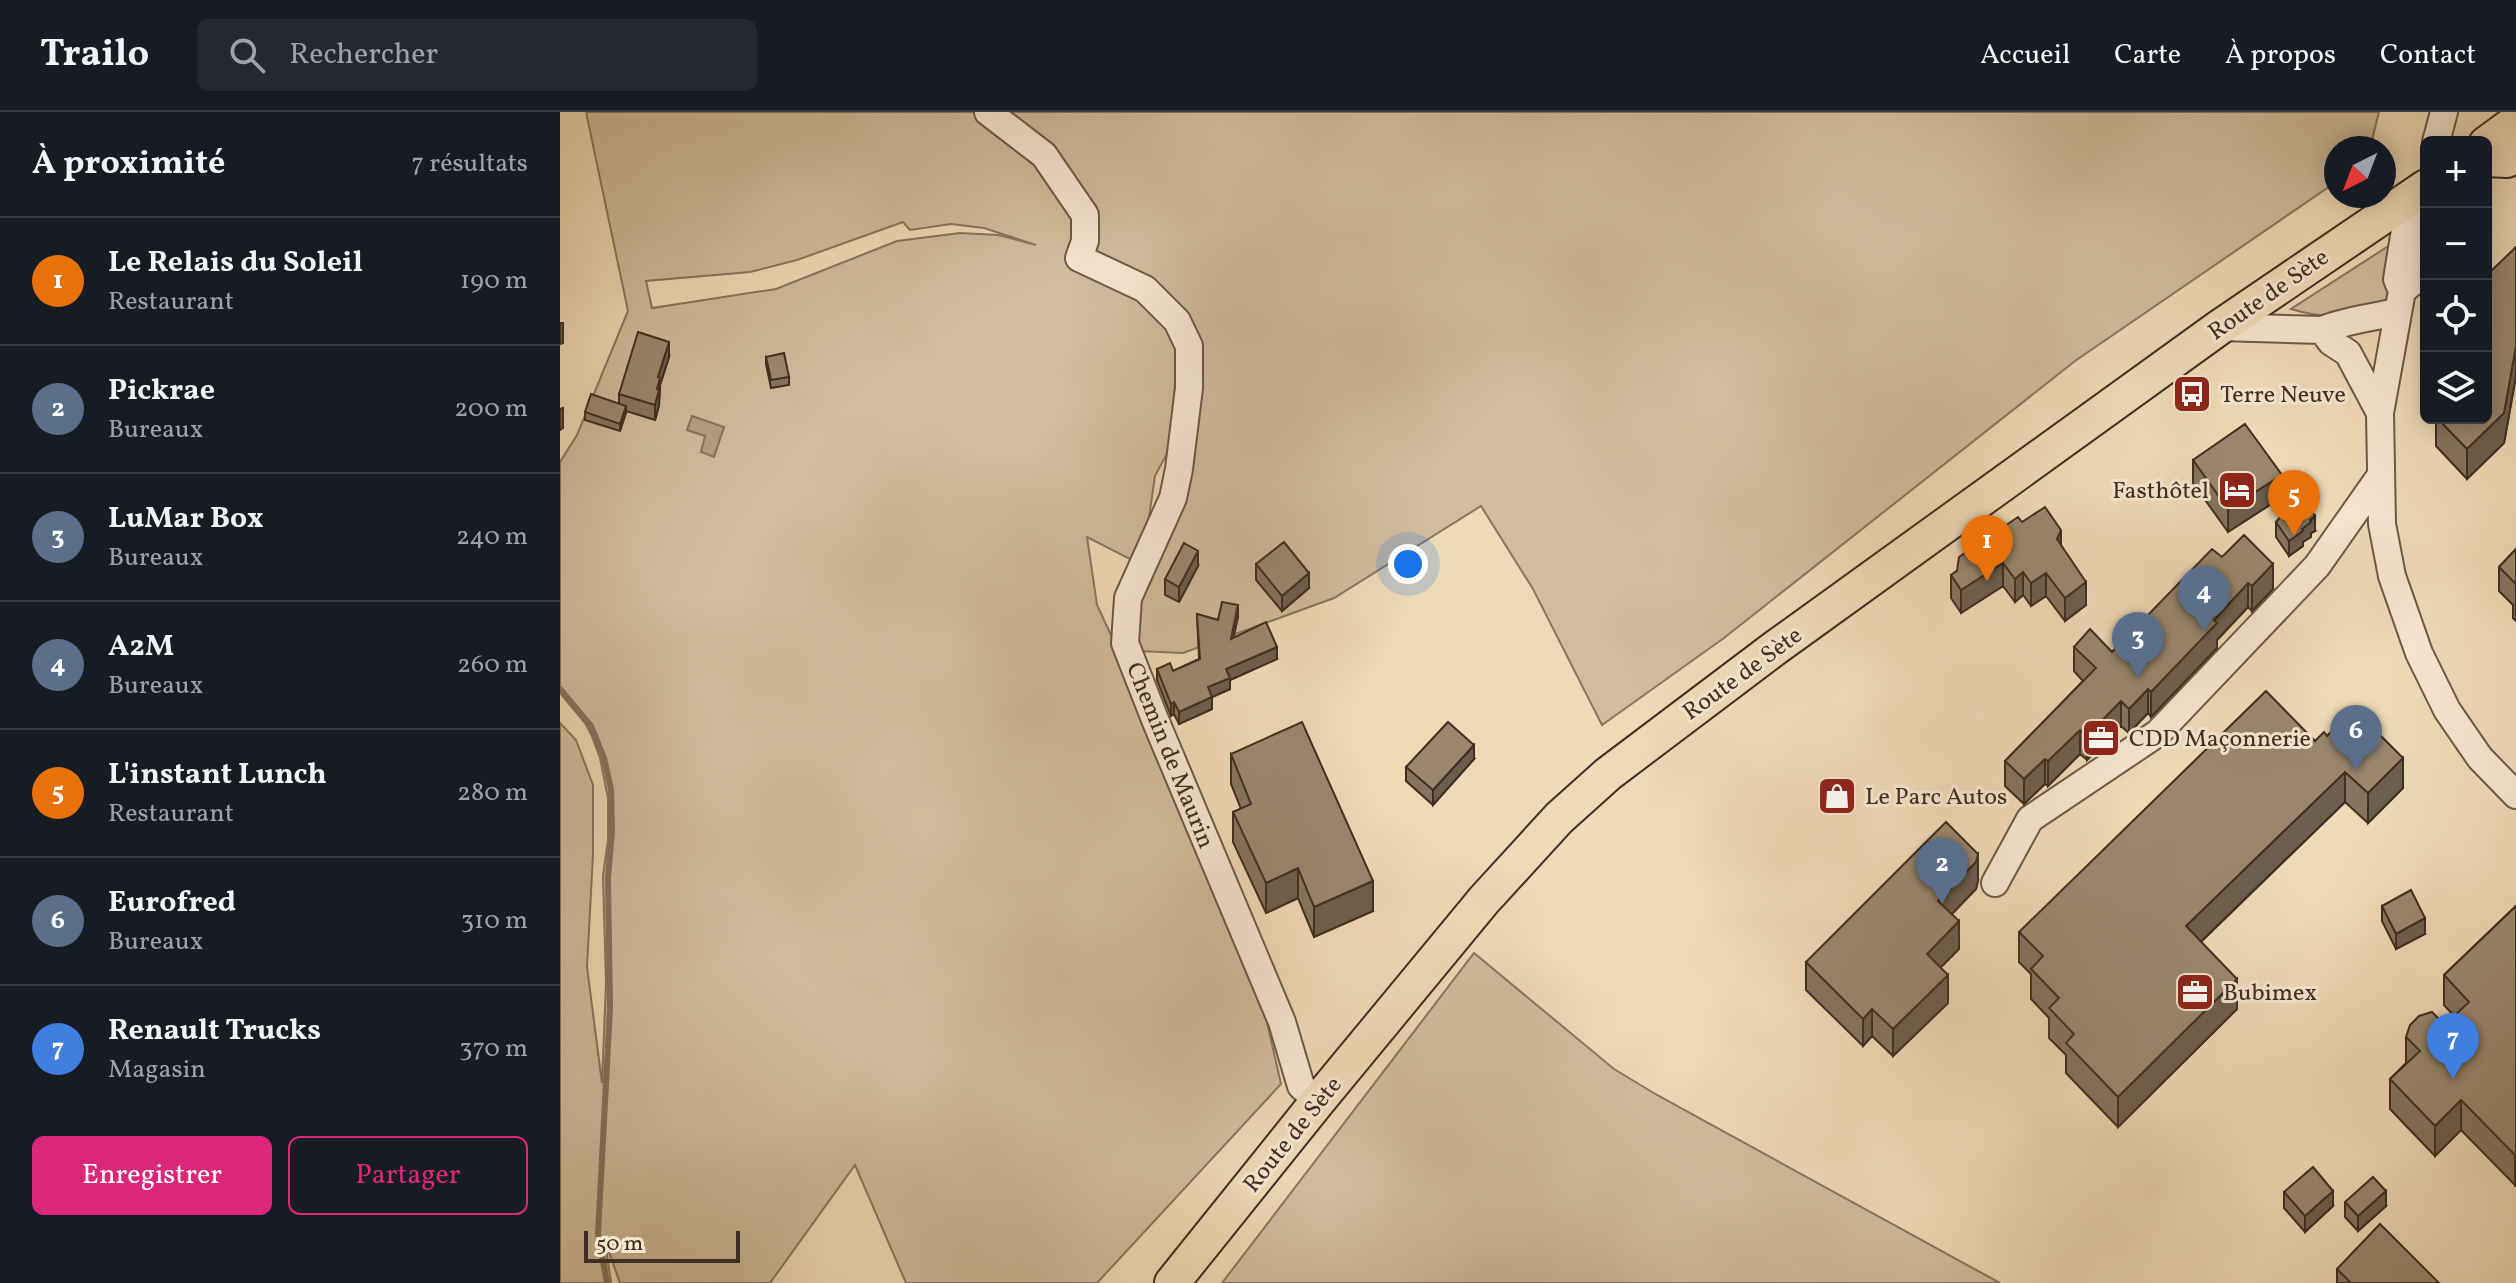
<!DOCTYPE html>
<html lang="fr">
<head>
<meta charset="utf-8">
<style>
  :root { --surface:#171b24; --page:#242831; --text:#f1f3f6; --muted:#9ea1a6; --line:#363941; --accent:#db2777 }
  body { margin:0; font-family:Vollkorn,serif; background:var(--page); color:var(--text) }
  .controls { position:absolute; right:24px; top:24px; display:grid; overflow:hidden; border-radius:12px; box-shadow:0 4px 20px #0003 }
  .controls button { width:72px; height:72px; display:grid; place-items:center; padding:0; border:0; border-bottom:2px solid var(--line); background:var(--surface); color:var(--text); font:40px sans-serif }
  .compass { position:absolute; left:1764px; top:24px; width:72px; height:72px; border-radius:50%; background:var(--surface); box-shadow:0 4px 20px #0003; rotate:222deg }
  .scale { position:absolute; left:24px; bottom:20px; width:156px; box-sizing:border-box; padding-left:8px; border:4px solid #3f2f21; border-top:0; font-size:22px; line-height:28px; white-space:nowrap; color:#3f2f21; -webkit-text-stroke:6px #f5e6d0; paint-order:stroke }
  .you { position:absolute; left:848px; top:452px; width:28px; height:28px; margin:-20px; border:6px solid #fff; border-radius:50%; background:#1a73e8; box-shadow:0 0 0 12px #1a73e833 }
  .badge { display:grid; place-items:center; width:52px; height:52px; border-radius:50%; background:var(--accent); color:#fff; font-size:26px; font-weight:700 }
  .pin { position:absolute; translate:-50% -66px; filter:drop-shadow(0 2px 4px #0008) }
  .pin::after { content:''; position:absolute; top:42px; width:28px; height:24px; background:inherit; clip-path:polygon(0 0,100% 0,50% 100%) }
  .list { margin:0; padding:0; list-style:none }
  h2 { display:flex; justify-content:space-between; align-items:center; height:104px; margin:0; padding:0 32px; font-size:34px }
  h2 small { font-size:26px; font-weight:400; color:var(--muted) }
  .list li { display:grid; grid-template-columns:52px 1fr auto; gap:24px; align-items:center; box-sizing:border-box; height:128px; padding:0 32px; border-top:2px solid var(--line) }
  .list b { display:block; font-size:30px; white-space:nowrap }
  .list p { margin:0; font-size:26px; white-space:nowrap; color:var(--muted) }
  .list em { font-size:26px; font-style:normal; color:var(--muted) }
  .actions { display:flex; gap:16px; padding:24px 32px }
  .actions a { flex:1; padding:18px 0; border:2px solid var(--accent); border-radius:12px; text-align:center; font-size:28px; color:var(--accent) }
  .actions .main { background:var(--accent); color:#fff }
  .icon { flex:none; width:44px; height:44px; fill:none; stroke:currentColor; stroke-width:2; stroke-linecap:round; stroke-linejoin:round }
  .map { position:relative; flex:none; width:1956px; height:1171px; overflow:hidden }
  header { display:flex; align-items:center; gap:48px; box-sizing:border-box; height:112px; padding:0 40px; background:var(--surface); border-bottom:2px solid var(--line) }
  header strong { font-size:38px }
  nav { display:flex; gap:44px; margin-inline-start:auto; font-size:28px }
  .search { width:560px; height:72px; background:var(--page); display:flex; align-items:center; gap:20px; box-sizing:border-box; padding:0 28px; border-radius:12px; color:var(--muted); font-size:30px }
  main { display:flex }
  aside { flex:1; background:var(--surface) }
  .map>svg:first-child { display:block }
  .green { fill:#d1bc9d; stroke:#88765f; stroke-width:2; fill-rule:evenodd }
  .water { fill:#b39f83; stroke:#85725c; stroke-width:2 }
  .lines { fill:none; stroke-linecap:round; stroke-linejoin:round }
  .stream { stroke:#85725c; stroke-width:6 }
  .minor-casing { stroke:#6b5a46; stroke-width:30 }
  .major-casing { stroke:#3f2f21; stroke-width:38 }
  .minor { stroke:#f5e6d0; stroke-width:26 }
  .major { stroke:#efd9b6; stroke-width:34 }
  .wall { fill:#85745f; stroke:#3f2f21; stroke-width:2 }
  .shaded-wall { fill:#6c5e4d; stroke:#3f2f21; stroke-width:2 }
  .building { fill:#9b876e; stroke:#3f2f21; stroke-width:2 }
  .labels { text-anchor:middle; stroke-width:6; stroke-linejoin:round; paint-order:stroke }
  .street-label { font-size:24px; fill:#3f2f21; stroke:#f5e6d0 }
  .poi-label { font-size:24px; fill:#3f2f21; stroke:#f5e6d0; text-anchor:start }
</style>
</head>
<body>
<header>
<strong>Trailo</strong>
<div class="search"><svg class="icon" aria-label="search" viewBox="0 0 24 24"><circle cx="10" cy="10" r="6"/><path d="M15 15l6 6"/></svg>Rechercher</div>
<nav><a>Accueil</a><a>Carte</a><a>À propos</a><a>Contact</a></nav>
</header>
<main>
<aside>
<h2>À proximité<small>7 résultats</small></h2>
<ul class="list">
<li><span class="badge" style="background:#e8710a">1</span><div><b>Le Relais du Soleil</b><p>Restaurant</p></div><em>190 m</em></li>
<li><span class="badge" style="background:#5c6f8a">2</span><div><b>Pickrae</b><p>Bureaux</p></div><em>200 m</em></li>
<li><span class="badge" style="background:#5c6f8a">3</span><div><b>LuMar Box</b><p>Bureaux</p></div><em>240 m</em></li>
<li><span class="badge" style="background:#5c6f8a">4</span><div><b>A2M</b><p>Bureaux</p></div><em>260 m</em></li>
<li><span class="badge" style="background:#e8710a">5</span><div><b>L'instant Lunch</b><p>Restaurant</p></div><em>280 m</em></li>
<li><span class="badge" style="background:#5c6f8a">6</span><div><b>Eurofred</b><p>Bureaux</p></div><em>310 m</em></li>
<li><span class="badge" style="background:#3f7fe0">7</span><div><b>Renault Trucks</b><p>Magasin</p></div><em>370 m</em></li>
</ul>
<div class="actions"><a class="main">Enregistrer</a><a>Partager</a></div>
</aside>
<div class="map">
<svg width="1956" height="1171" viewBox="0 0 1956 1171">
  <rect width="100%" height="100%" fill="#efd9b6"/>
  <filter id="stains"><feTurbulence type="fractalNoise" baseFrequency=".0025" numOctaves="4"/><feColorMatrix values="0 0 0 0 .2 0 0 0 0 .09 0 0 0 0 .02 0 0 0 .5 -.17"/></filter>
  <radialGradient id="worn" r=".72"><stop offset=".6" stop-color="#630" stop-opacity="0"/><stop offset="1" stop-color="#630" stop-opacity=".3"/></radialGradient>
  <path class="green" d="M26 0H1819L1810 36H1776V70L1515 249 1164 526 1042 613 973 477 921 394 774 486 623 541 578 539 582 453 527 425 537 493 596 620 697 866 721 972 537 1171H346L295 1053 210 1171H60L45 1129 51 1171H0V611L16 628 33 673V743L27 855 42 971 46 871 43 764 48 728V686L40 646 31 622 25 611 0 581V350L17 323 68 199ZM343 110 350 118 391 112 424 116 476 133 438 123 400 121 337 129 216 177 92 196 86 169 190 160 237 148ZM616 257 622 333 583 446 595 364 611 334Z
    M1830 133 1833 142 1826 189C1796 209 1764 207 1731 197Z
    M914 841 1054 957 1097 983 1440 1171H662Z"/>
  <path class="water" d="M132 304 164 315 154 345 141 340 145 324 127 318Z"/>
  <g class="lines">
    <path class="stream" d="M0 577 31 614 44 646 51 677 52 719 48 766 50 896 38 1122 47 1171"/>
    <defs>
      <path id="minor" d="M428 0 484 43 525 103V129L519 146 585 177 617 209 629 234V276L619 357 613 386 568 486 565 531 596 610 722 910 741 974 758 989
        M1876 30 1884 0
        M1856 105 1845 118 1837 167 1842 179 1820 301 1822 412 1832 464 1859 541 1887 598 1920 646 1956 683
        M1842 179 1854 169 1864 131 1856 105 1859 91
        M1660 215 1762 218 1771 230 1788 241 1820 301
        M1762 218C1782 209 1814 205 1837 200
        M1435 771 1470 707 1598 621 1757 454 1821 363"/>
      <path id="major" d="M1926 32 1956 10
        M1926 47 1947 48 1956 43
        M612 1171 758 989 924 788 999 706 1048 662 1215 536 1660 215 1866 75"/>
    </defs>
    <use href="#minor" class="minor-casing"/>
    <use href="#major" class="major-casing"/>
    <use href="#minor" class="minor"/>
    <use href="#major" class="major"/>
  </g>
  <path class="wall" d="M1956 135V264L1944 331 1907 367 1876 334V306H1926Z
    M109 245 100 273 99 293 95 308 66 299 60 319 25 308V300L59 291V282Z
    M206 245 229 265V273L211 276 206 252Z
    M1633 348 1722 385 1668 420 1633 371Z
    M1462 410 1501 433 1526 493 1505 509 1486 484 1471 494 1463 483 1455 490 1443 474 1401 501 1391 486V463Z
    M1716 410 1755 419 1751 421V425L1743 430V434L1729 444 1716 425Z
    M1956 437V509L1953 506V493L1939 479V455Z
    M1662 445 1713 477 1692 499 1688 495 1657 528V536L1591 605 1588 601 1569 621 1561 614 1527 648 1520 642 1488 674 1485 672 1464 692 1445 674V649L1523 569 1514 559V535L1552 540Z
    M696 452 749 476 722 499 696 468Z
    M638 454 619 490 605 483V467Z
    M637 502 658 508 678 505 673 525 717 547 670 568V577L652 585V597L619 612 614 602 611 604 597 568V557L613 559 639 547Z
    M1767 624 1843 676 1808 711 1785 690 1641 830 1677 897 1558 1015 1506 961V943L1489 926V906L1471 887V862L1459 850V820L1755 629Z
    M671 642 813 799 754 825 738 786 706 801 673 730V700L681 697 671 672Z
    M914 647 873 693 846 669V655Z
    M1418 769 1416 777 1392 802 1399 837 1380 856 1388 891 1333 944 1312 924 1303 934 1246 878V850Z
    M1822 794 1865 822 1836 837 1822 809Z
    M1956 794 1955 1073 1901 1018 1875 1044 1830 997V967L1846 951V925L1885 913 1894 904 1884 893V863Z
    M1724 1080 1773 1094 1745 1120 1724 1096Z
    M1785 1090 1826 1094 1798 1119 1785 1105Z
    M1777 1157 1879 1171H1777Z"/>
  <path class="shaded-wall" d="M0 211H3V231L0 232Z
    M109 230V245L100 273 99 293 95 308V293L98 265Z
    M1956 234V264L1944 331 1907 367V337Z
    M66 294V301L60 319V312Z
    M3 296V316L0 318V297Z
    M1722 363V385L1668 420V397Z
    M1755 404V419L1751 421V425L1743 430V434L1729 444V429Z
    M1501 418V441L1497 427Z
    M638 439V454L619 490V475Z
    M1443 451V474L1401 501V478Z
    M1713 452V477L1692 499V474Z
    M1463 460V483L1455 490V467Z
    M749 461V476L722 499V484Z
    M1486 461V484L1471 494V471Z
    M1526 470V493L1505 509V486Z
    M1688 471V495L1657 528V536L1591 605V580L1654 508Z
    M678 493V505L671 538V527Z
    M717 535V547L670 568V577L648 587V575L666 557Z
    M1588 577V601L1569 621V597Z
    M652 585V597L619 612V600Z
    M1561 589V614L1527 648V624Z
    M614 590V602L611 604V592Z
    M1520 618V642L1488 674V649Z
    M914 633V647L873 693V678Z
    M1843 646V676L1808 711V681Z
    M1485 647V672L1464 692V667Z
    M1785 660V690L1626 844V814Z
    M1418 742V769L1416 777 1378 816V789Z
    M738 756V786L706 801V771Z
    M813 769V799L754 825V795Z
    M1865 806V822L1836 837V822Z
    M1399 809V837L1367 869V842Z
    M1388 863V891L1333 944V917Z
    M1677 867V897L1558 1015V985Z
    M1312 897V924L1303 934V907Z
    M1901 988V1018L1875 1044V1014Z
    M1956 1042V1072L1955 1073V1043Z
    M1773 1079V1094L1745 1120V1104Z
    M1826 1079V1094L1798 1119V1104Z"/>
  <path class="building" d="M1956 135V234L1944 301 1907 337 1877 306H1926V164Z
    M78 220 109 230 98 265 100 266 97 277 99 278 95 293 59 282Z
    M224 241 229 265 211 268 206 245Z
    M31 282 66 294 60 312 25 300Z
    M1685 312 1722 363 1668 397 1633 348Z
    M1734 388 1738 393 1743 388 1755 404 1750 408 1751 410 1742 417 1743 419 1729 429 1716 410Z
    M1485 395 1501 418 1497 427 1526 470 1505 486 1486 461 1471 471 1463 460 1455 467 1443 451 1401 478 1391 463 1397 459 1399 445 1458 405 1462 410Z
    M1684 423 1713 452 1692 474 1688 471 1654 508 1657 511 1591 580 1588 577 1569 597 1561 589 1527 624 1520 618 1488 649 1485 647 1464 667 1445 649 1536 556 1514 535 1530 517 1552 540 1652 437 1662 445Z
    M724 430 749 461 722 484 696 452Z
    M624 431 638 439 619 475 605 467Z
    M1956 437V472L1939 455Z
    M662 490 678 493 671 527 706 510 717 535 666 557 670 566 648 575 652 585 619 600 614 590 611 592 597 557 610 551 613 559 640 547 637 502 658 508Z
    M1706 579 1755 629 1764 620 1767 624 1794 597 1843 646 1808 681 1785 660 1626 814 1677 867 1558 985 1506 931 1514 922 1489 896 1499 886 1471 857 1483 844 1459 820Z
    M742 610 813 769 754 795 738 756 706 771 673 700 691 692 671 642Z
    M888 610 914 633 873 678 846 655Z
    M1386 710 1418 742 1416 750 1378 789 1399 809 1367 842 1388 863 1333 917 1312 897 1303 907 1246 850Z
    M1851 778 1865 806 1836 822 1822 794Z
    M1956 794V1042L1955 1043 1901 988 1875 1014 1830 967 1860 939 1846 925 1850 913 1859 904 1872 900 1885 913 1909 890 1884 863Z
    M1753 1055 1773 1079 1745 1104 1724 1080Z
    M1813 1065 1826 1079 1798 1104 1785 1090Z
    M1820 1112 1879 1171H1791L1777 1157Z"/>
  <defs>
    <symbol id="bus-square" viewBox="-11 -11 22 22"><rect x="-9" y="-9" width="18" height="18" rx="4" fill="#8f2418" stroke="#f5e6d0"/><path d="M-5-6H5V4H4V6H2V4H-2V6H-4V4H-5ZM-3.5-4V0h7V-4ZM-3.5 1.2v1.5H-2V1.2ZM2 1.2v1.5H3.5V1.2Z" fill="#fff"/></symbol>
    <symbol id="hotel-square" viewBox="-11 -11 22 22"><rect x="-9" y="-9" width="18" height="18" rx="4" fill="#8f2418" stroke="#f5e6d0"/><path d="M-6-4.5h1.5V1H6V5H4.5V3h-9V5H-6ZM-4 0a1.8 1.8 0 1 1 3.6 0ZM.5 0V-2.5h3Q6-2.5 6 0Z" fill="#fff"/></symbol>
    <symbol id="office-square" viewBox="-11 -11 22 22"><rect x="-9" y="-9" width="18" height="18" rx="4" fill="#8f2418" stroke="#f5e6d0"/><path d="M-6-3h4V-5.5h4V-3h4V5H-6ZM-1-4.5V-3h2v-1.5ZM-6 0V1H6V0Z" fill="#fff"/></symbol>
    <symbol id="shop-square" viewBox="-11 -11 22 22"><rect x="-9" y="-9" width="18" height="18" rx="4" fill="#8f2418" stroke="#f5e6d0"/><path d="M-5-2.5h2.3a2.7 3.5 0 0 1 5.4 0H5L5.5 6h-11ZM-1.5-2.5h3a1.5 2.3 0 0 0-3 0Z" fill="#fff"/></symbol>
  </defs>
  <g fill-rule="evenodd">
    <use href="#bus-square" x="1610" y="260" width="44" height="44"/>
    <use href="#hotel-square" x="1655" y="356" width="44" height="44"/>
    <use href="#office-square" x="1519" y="604" width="44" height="44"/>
    <use href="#shop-square" x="1255" y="662" width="44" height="44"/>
    <use href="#office-square" x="1613" y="858" width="44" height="44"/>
  </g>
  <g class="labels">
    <g class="street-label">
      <text transform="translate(1708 182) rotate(-35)" y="8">Route de Sète</text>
      <text transform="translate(1182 561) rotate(-36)" y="8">Route de Sète</text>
      <text transform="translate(611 643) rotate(68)" y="8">Chemin de Maurin</text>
      <text transform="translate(732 1022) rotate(-51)" y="8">Route de Sète</text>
    </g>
    <g class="poi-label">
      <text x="1660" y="290">Terre Neuve</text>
      <text x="1649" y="386" text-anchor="end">Fasthôtel</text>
      <text x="1569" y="634">CDD Maçonnerie</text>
      <text x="1305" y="692">Le Parc Autos</text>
      <text x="1663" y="888">Bubimex</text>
    </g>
  </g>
  <rect width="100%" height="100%" filter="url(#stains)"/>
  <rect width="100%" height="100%" fill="url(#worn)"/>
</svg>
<div class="controls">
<button>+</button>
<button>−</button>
<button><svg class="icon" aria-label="locate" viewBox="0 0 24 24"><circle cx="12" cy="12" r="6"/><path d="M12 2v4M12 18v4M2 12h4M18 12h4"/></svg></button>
<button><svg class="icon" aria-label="layers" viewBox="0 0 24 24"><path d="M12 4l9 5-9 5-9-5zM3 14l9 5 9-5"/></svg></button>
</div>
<svg class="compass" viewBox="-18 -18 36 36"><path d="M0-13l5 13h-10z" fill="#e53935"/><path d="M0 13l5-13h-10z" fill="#9ea1a6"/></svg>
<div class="scale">50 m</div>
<div class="you"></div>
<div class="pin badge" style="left:1427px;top:469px;background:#e8710a">1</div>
<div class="pin badge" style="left:1382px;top:792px;background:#5c6f8a">2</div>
<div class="pin badge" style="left:1578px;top:566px;background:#5c6f8a">3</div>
<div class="pin badge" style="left:1644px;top:520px;background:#5c6f8a">4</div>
<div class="pin badge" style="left:1734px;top:424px;background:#e8710a">5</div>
<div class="pin badge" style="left:1796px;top:659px;background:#5c6f8a">6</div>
<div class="pin badge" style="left:1893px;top:967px;background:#3f7fe0">7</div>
</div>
</main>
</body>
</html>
